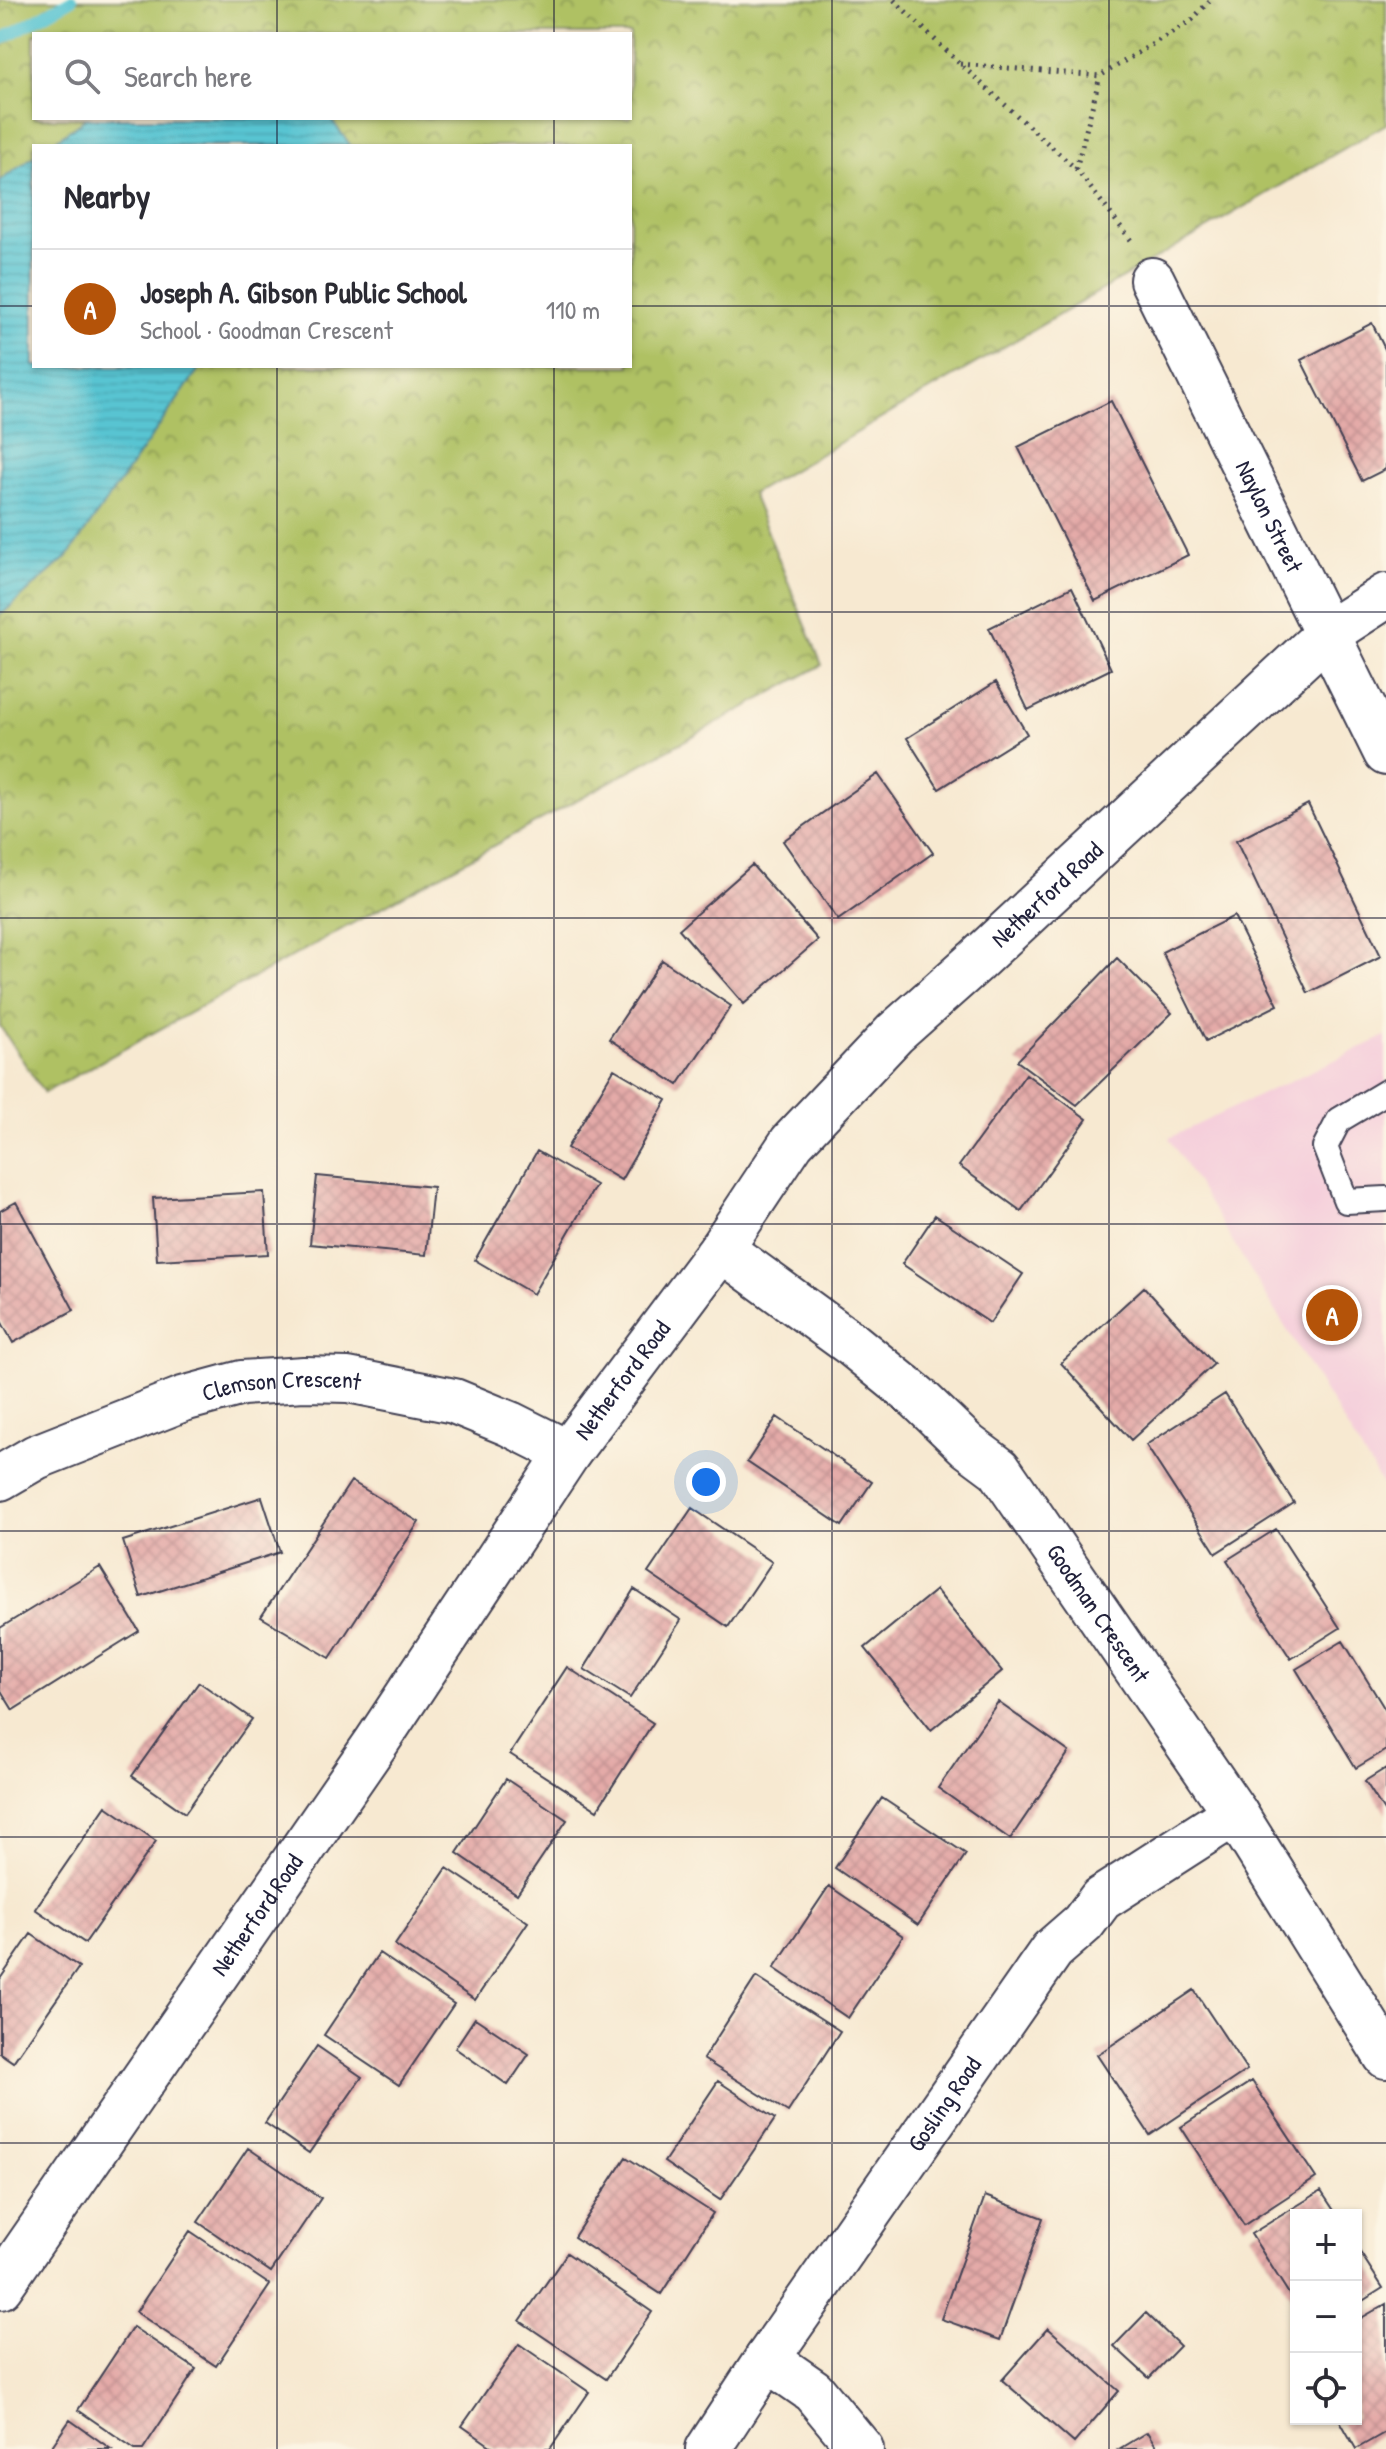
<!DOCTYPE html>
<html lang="en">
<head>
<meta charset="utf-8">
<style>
  :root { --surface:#fff; --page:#f2f2f3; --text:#2b2b33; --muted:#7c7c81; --line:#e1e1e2; --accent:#b45309 }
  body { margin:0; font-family:"Patrick Hand",sans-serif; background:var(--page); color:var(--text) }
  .controls { position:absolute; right:24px; bottom:24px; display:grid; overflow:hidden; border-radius:0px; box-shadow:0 2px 6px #0004 }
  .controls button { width:72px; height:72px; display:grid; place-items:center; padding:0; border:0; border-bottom:2px solid var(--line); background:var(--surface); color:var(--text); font:40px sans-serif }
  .you { position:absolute; left:706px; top:1482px; width:28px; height:28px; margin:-20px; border:6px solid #fff; border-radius:50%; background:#1a73e8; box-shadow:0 0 0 12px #1a73e833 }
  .badge { display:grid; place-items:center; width:52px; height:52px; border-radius:50%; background:var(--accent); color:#fff; font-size:26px; font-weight:700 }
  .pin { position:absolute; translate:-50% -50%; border:4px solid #fff; box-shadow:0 2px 8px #0006 }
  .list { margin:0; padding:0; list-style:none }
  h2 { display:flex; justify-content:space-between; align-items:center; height:104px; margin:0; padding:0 32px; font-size:34px }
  h2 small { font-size:26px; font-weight:400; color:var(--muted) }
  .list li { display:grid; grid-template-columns:52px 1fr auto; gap:24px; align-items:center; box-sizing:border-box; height:120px; padding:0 32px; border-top:2px solid var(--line) }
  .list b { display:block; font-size:30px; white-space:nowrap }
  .list p { margin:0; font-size:26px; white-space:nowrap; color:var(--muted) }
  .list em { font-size:26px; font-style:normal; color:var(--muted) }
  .icon { flex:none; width:44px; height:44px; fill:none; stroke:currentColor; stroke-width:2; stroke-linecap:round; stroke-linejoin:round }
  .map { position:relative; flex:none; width:1386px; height:2449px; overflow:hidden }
  .search { position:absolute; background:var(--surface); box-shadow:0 2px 6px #0004; left:32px; top:32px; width:600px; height:88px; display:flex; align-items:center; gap:20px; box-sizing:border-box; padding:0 28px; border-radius:0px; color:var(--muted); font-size:30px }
  .panel { position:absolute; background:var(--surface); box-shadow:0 2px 6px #0004; left:32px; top:144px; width:600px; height:224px; border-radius:0px }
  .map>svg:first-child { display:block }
  .built { fill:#f5cfdb }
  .park { fill:url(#park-crowns); stroke:#687250; stroke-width:2; fill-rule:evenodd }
  .water { fill:url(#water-rules); stroke:#3d7386; stroke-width:2 }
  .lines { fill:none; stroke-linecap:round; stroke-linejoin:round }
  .stream { stroke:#58c4d2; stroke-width:12 }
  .building { fill:url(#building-cross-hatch) }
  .service-casing { stroke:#424052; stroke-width:28 }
  .minor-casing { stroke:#424052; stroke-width:48 }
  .path { stroke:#424052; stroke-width:5; stroke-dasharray:2 6; stroke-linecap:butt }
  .service { stroke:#fff; stroke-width:24 }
  .minor { stroke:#fff; stroke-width:44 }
  .grid { fill:none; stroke:#22223b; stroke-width:2; stroke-opacity:0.55 }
  .labels { text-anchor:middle; stroke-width:6; stroke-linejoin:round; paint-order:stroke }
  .street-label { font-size:24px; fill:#22223b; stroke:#fcf5e5 }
</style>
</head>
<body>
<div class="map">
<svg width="1386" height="2449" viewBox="0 0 1386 2449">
  <defs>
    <pattern id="park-crowns" width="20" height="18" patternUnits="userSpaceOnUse" patternTransform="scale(2)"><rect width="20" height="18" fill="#afc164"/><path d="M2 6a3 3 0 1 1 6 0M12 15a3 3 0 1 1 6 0" fill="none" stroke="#8e9c54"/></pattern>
    <pattern id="water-rules" width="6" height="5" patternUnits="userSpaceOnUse" patternTransform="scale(2)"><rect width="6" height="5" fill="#58c4d2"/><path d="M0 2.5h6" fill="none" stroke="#4ca8b5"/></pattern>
    <pattern id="building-cross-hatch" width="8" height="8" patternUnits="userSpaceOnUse" patternTransform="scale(2)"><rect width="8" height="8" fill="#e4aaa8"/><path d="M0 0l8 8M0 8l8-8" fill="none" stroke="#c39292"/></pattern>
  </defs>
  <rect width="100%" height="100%" fill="#fcf5e5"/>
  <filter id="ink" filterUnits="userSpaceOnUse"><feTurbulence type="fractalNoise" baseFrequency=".0125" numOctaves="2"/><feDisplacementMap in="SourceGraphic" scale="16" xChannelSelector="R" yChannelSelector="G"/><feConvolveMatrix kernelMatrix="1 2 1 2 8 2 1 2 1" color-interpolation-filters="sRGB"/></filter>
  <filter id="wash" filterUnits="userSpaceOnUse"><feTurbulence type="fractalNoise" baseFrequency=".006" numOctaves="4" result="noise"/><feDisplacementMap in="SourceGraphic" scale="32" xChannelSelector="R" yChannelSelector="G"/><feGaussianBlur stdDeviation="1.8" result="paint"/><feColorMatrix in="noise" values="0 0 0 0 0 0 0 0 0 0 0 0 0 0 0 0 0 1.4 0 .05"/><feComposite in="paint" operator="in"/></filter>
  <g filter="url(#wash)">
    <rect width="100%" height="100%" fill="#f7e9d1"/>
    <path class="built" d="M1386 1036V1491L1169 1138Z"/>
    <path class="park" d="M0 0H1386V124L752 494 822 665 44 1093 0 1026ZM34 34H630V118H34ZM34 146H630V366H34Z"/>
    <path class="water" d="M86 118H330L351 146H48Z
      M34 156V366H201L68 556 4 612 0 613V181Z"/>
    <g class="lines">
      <path class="stream" d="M0 40 71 0"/>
    </g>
    <g id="blocks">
      <path class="building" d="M1372 323 1386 351V469L1362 481 1301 360Z
        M1111 401 1188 555 1095 601 1018 447Z
        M1072 587 1111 669 1028 710 989 628Z
        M996 682 1027 734 939 789 907 738Z
        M878 774 933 853 838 920 783 841Z
        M1308 804 1381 956 1308 993 1236 841Z
        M752 865 818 940 744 1004 679 929Z
        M1234 916 1278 1005 1206 1041 1162 952Z
        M1117 958 1172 1013 1077 1105 1017 1061Z
        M662 960 731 1006 678 1085 609 1039Z
        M614 1069 667 1100 621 1180 567 1148Z
        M1026 1074 1087 1119 1021 1211 959 1166Z
        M537 1151 596 1185 533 1294 475 1260Z
        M317 1176 433 1187 426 1255 310 1244Z
        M264 1192 268 1254 157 1260 153 1198Z
        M16 1202 74 1310 13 1343 0 1319V1211Z
        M935 1215 1023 1274 990 1323 902 1264Z
        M1144 1287 1214 1364 1131 1440 1061 1363Z
        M1225 1394 1294 1503 1216 1553 1146 1445Z
        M777 1417 872 1482 842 1526 747 1462Z
        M351 1481 419 1522 330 1658 261 1617Z
        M262 1497 280 1552 141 1597 123 1541Z
        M692 1508 772 1562 728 1627 648 1573Z
        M1276 1529 1340 1628 1291 1659 1227 1560Z
        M100 1567 139 1631 13 1710 0 1689V1628Z
        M634 1589 681 1620 630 1698 584 1669Z
        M936 1590 1002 1671 931 1730 865 1648Z
        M1343 1641 1386 1711V1750L1356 1768 1296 1669Z
        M567 1667 653 1723 597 1810 510 1754Z
        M199 1682 252 1719 185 1813 132 1776Z
        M998 1702 1069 1752 1010 1839 938 1788Z
        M1386 1768V1814L1365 1781Z
        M506 1779 567 1820 517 1894 457 1853Z
        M882 1798 966 1854 918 1925 835 1868Z
        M106 1806 156 1841 85 1943 35 1909Z
        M447 1868 528 1922 475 2000 395 1945Z
        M829 1886 903 1936 848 2018 774 1968Z
        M31 1934 79 1967 13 2062 0 2053V1979Z
        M379 1953 454 2004 399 2085 324 2035Z
        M756 1977 840 2031 788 2112 703 2059Z
        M1194 1990 1247 2070 1150 2135 1097 2055Z
        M475 2018 529 2054 508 2085 455 2048Z
        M317 2046 362 2077 309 2153 265 2123Z
        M718 2081 775 2119 720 2200 664 2162Z
        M1252 2081 1316 2178 1244 2225 1181 2127Z
        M248 2148 321 2198 271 2272 198 2222Z
        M626 2157 713 2213 661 2294 574 2237Z
        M1321 2191 1337 2215H1296V2305L1251 2234Z
        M985 2196 1043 2218 1000 2340 941 2319Z
        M190 2231 270 2285 216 2366 136 2312Z
        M1356 2246 1383 2288 1356 2305Z
        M567 2253 652 2312 606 2379 520 2321Z
        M1386 2304V2432L1356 2449 1339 2419H1356V2321Z
        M1146 2313 1180 2346 1149 2378 1114 2346Z
        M133 2327 196 2369 143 2449H135L78 2410Z
        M1048 2328 1119 2391 1074 2443 1002 2380Z
        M519 2344 589 2392 550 2449H495L462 2426Z
        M70 2420 111 2449H50Z
        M1147 2432 1158 2449H1119Z"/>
    </g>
  </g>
  <g filter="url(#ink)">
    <use href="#blocks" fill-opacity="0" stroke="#424052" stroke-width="2"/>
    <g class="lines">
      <defs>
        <path id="service" d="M1386 1092 1339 1120 1325 1147 1346 1201 1386 1199"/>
        <g id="minor">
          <path id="s1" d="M1152 280 1386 753"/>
          <path id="s2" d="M721 1249 853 1345 917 1397 968 1446 999 1469 1235 1813 1386 2056"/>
          <path id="s3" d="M0 1478 36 1457 183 1399 242 1383 304 1379 348 1380 454 1401 510 1424 568 1453"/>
          <path id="s4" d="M0 2287 376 1743 568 1453 721 1249 792 1142 895 1033 976 961 1327 634 1386 596"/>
          <path d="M767 2359 813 2391 861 2449"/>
          <path id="s5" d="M708 2449 767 2359 1052 1950 1083 1923 1101 1899 1235 1813"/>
        </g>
      </defs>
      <use href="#service" class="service-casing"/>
      <use href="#minor" class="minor-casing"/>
      <path class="path" d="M894 0 959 63 1076 169 1134 244
        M960 64 1100 76 1192 20 1210 0
        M1076 169 1100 76"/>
      <use href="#service" class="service"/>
      <use href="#minor" class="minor"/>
    </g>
  </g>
  <path class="grid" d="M277 0V34M554 0V34M832 0V2449M1109 0V2449M277 118V146M554 118V146M0 306H34M630 306H1386M277 366V2449M554 366V2449M0 612H1386M0 918H1386M0 1224H1386M0 1531H1386M0 1837H1386M0 2143H1386"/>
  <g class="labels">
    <g class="street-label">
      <text dy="8" stroke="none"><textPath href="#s1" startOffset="264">Naylon Street</textPath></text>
      <text dy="8" stroke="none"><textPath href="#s4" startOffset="1748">Netherford Road</textPath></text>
      <text dy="8" stroke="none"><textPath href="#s4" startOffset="1100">Netherford Road</textPath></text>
      <text dy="8" stroke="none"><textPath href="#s3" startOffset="300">Clemson Crescent</textPath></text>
      <text dy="8" stroke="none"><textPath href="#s2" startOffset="530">Goodman Crescent</textPath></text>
      <text dy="8" stroke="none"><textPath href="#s4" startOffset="452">Netherford Road</textPath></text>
      <text dy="8" stroke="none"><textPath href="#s5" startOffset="418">Gosling Road</textPath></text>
    </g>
  </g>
</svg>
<div class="controls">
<button>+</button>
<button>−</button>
<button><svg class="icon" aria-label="locate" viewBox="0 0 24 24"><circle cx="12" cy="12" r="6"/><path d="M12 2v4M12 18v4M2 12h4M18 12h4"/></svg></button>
</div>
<div class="you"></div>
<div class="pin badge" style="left:1332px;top:1315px">A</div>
<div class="search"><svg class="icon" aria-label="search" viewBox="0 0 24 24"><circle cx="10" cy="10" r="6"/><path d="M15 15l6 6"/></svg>Search here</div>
<section class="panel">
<h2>Nearby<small></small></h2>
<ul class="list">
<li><span class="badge">A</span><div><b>Joseph A. Gibson Public School</b><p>School · Goodman Crescent</p></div><em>110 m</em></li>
</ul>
</section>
</div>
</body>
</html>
